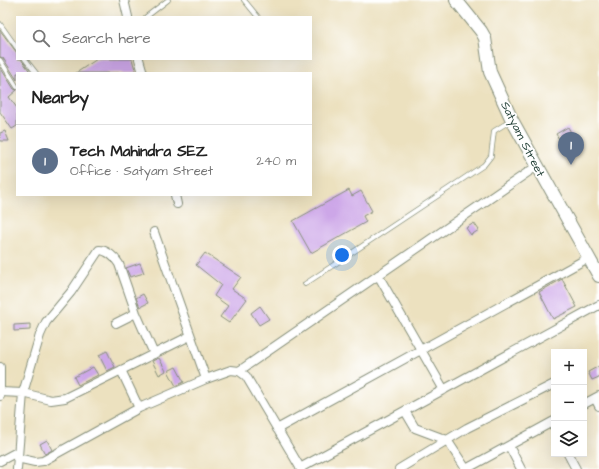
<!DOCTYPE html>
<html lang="en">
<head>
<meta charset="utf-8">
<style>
  :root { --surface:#fff; --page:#f2f2f2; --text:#222; --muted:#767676; --line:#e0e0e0; --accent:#1a73e8 }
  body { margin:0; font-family:"Architects Daughter",sans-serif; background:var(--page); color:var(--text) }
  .controls { position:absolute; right:12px; bottom:12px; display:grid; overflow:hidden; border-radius:0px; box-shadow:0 4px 16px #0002 }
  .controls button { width:36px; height:36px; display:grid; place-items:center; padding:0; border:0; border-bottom:1px solid var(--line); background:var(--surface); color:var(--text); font:20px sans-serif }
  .you { position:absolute; left:342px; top:255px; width:14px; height:14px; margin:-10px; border:3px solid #fff; border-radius:50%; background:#1a73e8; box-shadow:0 0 0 6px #1a73e833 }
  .badge { display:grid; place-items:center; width:26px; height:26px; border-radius:50%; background:var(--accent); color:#fff; font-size:13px; font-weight:700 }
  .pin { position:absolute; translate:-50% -33px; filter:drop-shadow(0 1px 2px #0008) }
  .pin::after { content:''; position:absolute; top:21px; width:14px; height:12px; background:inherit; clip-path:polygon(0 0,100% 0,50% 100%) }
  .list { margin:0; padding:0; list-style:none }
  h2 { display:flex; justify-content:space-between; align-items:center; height:52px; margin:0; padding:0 16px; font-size:17px }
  h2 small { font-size:13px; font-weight:400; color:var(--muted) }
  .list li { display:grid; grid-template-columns:26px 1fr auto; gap:12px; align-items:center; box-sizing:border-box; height:72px; padding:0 16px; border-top:1px solid var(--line) }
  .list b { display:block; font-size:15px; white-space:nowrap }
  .list p { margin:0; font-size:13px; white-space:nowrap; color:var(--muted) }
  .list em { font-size:13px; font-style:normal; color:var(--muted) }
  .icon { flex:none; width:22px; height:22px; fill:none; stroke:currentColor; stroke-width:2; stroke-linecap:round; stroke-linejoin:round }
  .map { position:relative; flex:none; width:599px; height:469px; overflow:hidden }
  .search { position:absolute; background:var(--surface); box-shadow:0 4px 16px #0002; left:16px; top:16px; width:296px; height:44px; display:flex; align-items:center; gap:10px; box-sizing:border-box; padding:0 14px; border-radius:0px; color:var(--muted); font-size:15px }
  .panel { position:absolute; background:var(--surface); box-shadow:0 4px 16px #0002; left:16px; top:72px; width:296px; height:124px; border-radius:0px }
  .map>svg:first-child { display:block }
  .building { fill:#cda7e8 }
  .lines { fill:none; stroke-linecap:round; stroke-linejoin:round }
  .lane-casing { stroke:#868f7a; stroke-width:5.5 }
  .street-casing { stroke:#868f7a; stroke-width:10 }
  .secondary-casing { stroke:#868f7a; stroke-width:14 }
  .lane { stroke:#fff; stroke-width:4 }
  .street { stroke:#fff; stroke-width:8 }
  .secondary { stroke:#fff; stroke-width:12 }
  .labels { text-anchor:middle; stroke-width:3.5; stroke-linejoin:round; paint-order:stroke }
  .street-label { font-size:12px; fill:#1f3d34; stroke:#fff }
</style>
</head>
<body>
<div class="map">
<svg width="599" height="469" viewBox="0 0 599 469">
  <rect width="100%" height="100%" fill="#fff"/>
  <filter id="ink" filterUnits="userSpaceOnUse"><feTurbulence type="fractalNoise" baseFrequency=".025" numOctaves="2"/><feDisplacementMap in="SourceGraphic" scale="8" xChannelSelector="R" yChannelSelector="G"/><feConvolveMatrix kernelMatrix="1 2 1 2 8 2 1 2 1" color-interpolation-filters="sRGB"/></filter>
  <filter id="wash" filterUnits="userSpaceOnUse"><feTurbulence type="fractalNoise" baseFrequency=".012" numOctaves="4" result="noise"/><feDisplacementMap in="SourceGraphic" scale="16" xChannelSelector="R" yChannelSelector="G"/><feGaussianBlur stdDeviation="0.9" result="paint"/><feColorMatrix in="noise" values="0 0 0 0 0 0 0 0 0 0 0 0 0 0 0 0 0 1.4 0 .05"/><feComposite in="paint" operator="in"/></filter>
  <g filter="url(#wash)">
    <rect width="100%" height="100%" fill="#ece1bf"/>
    <g id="blocks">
      <path class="building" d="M0 30 17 53V59H21L31 73H17V80L3 58 0 57Z
        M97 59H132L136 73H76Z
        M0 67 14 89 17 90 9 97 17 108V126L12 129 0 112Z
        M568 127 576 142 565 149 556 134Z
        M5 131 9 141H0V133Z
        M349 190 352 196 361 191 372 211 363 216 366 222 311 253 293 221Z
        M474 223 479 230 471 235 466 228Z
        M205 253 241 277 232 289 247 299 229 323 220 317 228 306 214 296 221 285 196 265Z
        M140 263 144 273 130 277 126 268Z
        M562 279 577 307 553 319 539 292Z
        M143 294 148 303 140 307 136 298Z
        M260 306 269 319 259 325 251 313Z
        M30 324V330L14 331V325Z
        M107 351 115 367 107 371 99 355Z
        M159 358 166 371 159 375 152 361Z
        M599 366V377L592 380 588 372Z
        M93 367 98 375 78 385 74 377Z
        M176 367 184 382 176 386 168 371Z
        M47 440 52 450 45 454 40 444Z"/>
    </g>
  </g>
  <g filter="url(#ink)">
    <use href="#blocks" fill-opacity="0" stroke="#868f7a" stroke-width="1"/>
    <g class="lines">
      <defs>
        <path id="lane" d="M244 0 258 17
          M146 17 168 0
          M0 24 17 48
          M25 59 36 73
          M0 60 17 87
          M305 284 484 165 491 156 494 131 510 121"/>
        <path id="street" d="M124 0 128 17
          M139 59 143 73
          M175 195 177 204
          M154 232 206 379
          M378 275 444 390
          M116 323 136 313
          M0 367V396
          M121 370 139 408
          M239 371 537 166
          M0 392 23 393 51 400 65 398 190 336
          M595 398 599 406
          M584 404 599 396
          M405 411 415 428 447 440 466 469
          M277 429 588 258
          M509 446 521 469
          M568 454 576 469
          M17 458 35 462 43 461 139 408 206 379 231 370 239 371 246 376 301 469
          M0 461 17 452
          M300 468 599 305
          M17 469 23 393 40 335 46 322 71 292 99 250C107 250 115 257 119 264L136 313 154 354
          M399 469 467 428 554 384
          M466 469 554 421"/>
        <path id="secondary" d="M456 0 481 31 485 38 490 72 512 120 599 276"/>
      </defs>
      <use href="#lane" class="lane-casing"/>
      <use href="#street" class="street-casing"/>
      <use href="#secondary" class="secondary-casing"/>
      <use href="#lane" class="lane"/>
      <use href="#street" class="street"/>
      <use href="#secondary" class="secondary"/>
    </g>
  </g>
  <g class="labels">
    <g class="street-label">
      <text transform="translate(523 139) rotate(63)" y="4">Satyam Street</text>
    </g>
  </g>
</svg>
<div class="controls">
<button>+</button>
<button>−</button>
<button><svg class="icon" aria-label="layers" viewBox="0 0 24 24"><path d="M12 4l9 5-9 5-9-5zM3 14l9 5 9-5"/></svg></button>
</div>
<div class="you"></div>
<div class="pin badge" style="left:571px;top:165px;background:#5c6f8a">1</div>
<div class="search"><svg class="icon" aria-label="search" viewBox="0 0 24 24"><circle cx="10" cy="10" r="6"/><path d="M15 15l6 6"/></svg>Search here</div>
<section class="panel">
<h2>Nearby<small></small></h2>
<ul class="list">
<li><span class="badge" style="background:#5c6f8a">1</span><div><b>Tech Mahindra SEZ</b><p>Office · Satyam Street</p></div><em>240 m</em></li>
</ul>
</section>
</div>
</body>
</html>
